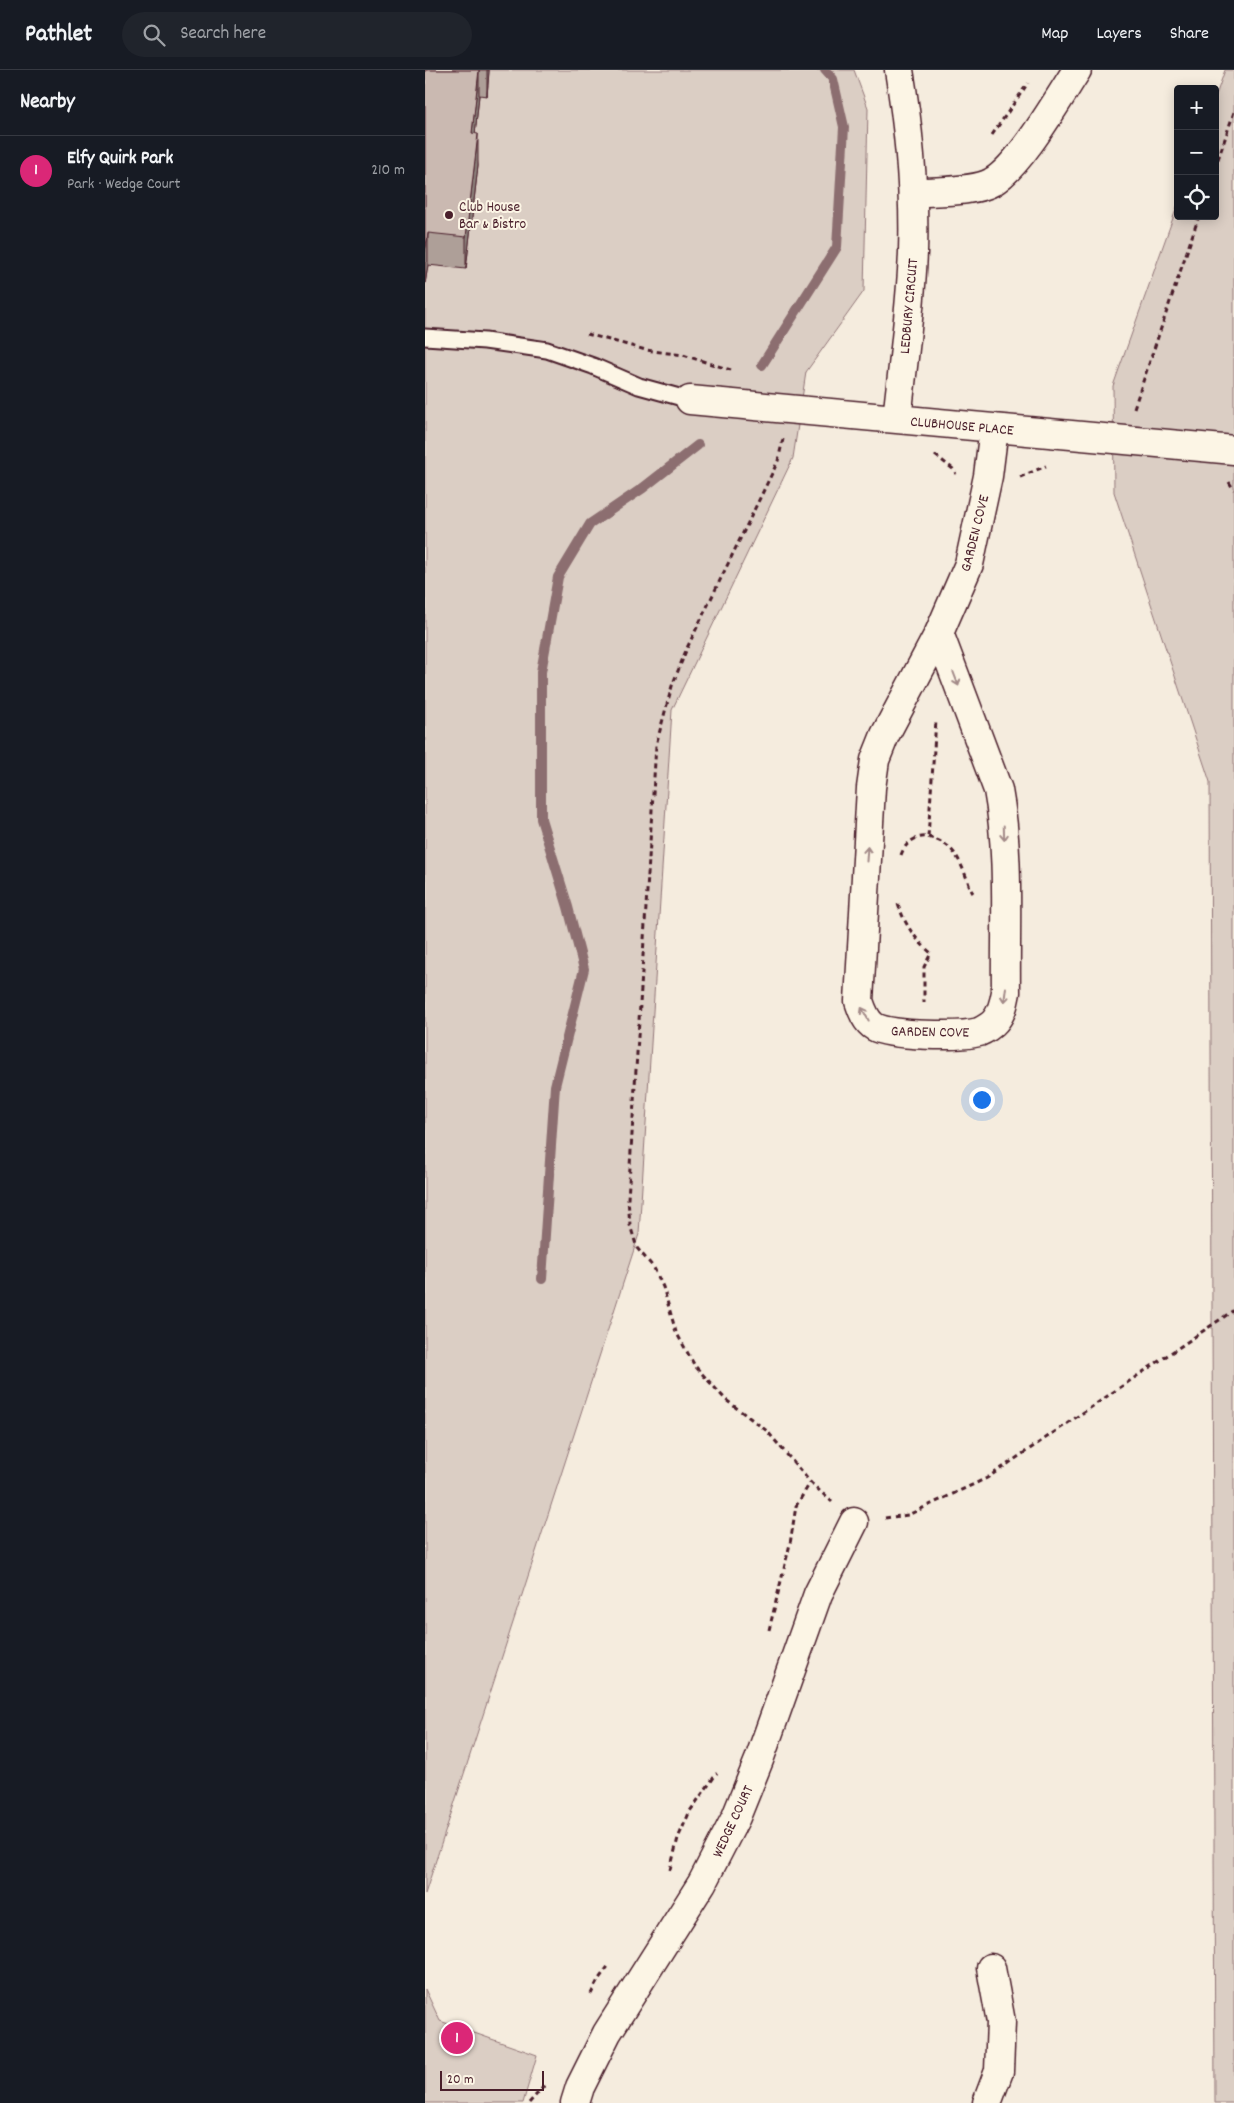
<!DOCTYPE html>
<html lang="en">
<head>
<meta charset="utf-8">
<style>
  :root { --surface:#171b24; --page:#20242c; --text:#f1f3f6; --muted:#9ea1a6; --line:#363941; --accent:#db2777 }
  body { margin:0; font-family:Dekko,sans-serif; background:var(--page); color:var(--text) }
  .controls { position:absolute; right:15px; top:15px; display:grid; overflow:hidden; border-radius:5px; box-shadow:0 2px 12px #0003 }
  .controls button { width:45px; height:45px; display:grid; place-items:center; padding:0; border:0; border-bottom:1px solid var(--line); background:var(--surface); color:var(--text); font:25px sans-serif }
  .scale { position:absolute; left:15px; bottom:12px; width:104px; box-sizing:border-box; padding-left:5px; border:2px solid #4a1f2b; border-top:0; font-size:14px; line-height:18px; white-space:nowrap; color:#4a1f2b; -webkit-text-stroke:4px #fcf5e5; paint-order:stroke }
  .you { position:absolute; left:556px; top:1029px; width:18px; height:18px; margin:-12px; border:4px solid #fff; border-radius:50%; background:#1a73e8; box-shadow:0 0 0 8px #1a73e833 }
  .badge { display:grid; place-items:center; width:32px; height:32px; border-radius:50%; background:var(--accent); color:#fff; font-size:16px; font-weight:700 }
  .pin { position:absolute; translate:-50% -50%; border:2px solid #fff; box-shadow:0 1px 5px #0006 }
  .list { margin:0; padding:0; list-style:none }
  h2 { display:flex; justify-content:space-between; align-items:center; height:65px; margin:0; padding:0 20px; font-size:21px }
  h2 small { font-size:16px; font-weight:400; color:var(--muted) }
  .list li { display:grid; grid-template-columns:32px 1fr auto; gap:15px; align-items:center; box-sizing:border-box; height:70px; padding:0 20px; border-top:1px solid var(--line) }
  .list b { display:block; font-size:19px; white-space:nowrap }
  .list p { margin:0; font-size:16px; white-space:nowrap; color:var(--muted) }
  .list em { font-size:16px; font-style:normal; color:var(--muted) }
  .icon { flex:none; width:28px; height:28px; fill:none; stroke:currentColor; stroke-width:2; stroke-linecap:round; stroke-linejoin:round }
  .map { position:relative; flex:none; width:809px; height:2033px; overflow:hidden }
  header { display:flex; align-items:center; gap:30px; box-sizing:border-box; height:70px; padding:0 25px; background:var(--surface); border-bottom:1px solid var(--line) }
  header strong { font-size:24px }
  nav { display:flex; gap:28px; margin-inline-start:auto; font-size:18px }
  .search { width:350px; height:45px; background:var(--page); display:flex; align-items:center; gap:12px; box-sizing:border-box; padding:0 18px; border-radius:28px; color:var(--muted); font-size:19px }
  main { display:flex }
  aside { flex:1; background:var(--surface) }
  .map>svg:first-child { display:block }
  .green { fill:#dbcec4; stroke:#927678 }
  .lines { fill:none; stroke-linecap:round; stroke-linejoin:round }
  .stream { stroke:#8c6e70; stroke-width:10 }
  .service-casing { stroke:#4a1f2b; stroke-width:19 }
  .minor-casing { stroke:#4a1f2b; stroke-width:31 }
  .path { stroke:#4a1f2b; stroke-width:3; stroke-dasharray:5 4; stroke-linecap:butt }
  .service { stroke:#fcf5e5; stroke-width:15 }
  .minor { stroke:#fcf5e5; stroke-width:28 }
  .wall { fill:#ae9f98; stroke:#4a1f2b }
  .shaded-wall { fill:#8d827c; stroke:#4a1f2b }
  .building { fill:#cab9b1; stroke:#4a1f2b }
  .oneway { stroke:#a38a88 }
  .poi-dot { fill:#4a1f2b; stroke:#fcf5e5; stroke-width:2 }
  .labels { text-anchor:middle; stroke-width:4; stroke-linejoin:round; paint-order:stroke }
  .poi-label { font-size:15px; fill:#4a1f2b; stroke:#fcf5e5; text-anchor:start }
  .street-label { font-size:15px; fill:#4a1f2b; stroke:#fcf5e5 }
</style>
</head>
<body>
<header>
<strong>Pathlet</strong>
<div class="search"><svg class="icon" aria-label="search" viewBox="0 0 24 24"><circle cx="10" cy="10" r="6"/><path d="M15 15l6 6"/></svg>Search here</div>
<nav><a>Map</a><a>Layers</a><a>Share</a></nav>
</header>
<main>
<aside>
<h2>Nearby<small></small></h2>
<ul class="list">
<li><span class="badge">1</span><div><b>Elfy Quirk Park</b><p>Park · Wedge Court</p></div><em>210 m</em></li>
</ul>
</aside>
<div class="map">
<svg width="809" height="2033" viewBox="0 0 809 2033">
  <rect width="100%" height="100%" fill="#f5ecde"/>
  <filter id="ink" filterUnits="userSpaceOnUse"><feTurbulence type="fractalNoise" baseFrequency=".02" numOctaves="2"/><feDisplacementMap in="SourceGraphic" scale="10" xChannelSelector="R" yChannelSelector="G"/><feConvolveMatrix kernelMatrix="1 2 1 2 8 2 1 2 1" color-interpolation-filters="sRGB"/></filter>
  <g filter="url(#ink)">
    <path class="green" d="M0 0H429L443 38 439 221 381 302 368 388 247 640 214 1164 0 1824Z
      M800 0H809V2033H790L785 712 689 422 688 316 753 134V146H790V28Z
      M0 1919 15 1951 112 1985 98 2033H0Z"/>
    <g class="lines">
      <path class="stream" d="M337 295 412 177 419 57 408 9 400 0
        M117 1209 130 1016 159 899 143 837 116 749V602L133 507 165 454 218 418 273 375"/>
      <defs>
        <path id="service" d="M0 267 60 271 122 280 168 296 214 316 265 330"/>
        <path id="minor" d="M488 123C507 121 551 122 567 112 595 96 633 29 652 0
          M265 330 809 380
          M472 349C478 294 486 236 488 182 490 120 484 60 474 0
          M514 563 573 720C585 784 580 857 581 922 579 933 577 943 570 951 567 955 559 960 554 962 537 967 465 966 450 957 441 952 437 940 434 931L446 718 450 690 460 665 514 563 544 494 563 406 569 358
          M150 2033 155 2017 182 1963 277 1813 311 1747 334 1690 393 1524 429 1452
          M562 2033 574 2001 576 1952 566 1898"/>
      </defs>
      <use href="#service" class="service-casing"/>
      <use href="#minor" class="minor-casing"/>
      <path class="path" d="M567 65 603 13
        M790 98 809 42
        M162 264 221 280 258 285 306 300
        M709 338 774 146
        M358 369 353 391 262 578 247 616 231 675 203 1129 205 1155 212 1178 229 1198 238 1217 251 1262 270 1296 301 1330 342 1361 386 1413 407 1432
        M510 385 528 399 531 404
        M595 407 621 396
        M804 412 809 420
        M503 767C528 774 533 786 542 809 544 814 545 819 548 823
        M476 785C480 773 491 765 503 767L511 650
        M473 834C480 855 490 869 506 883L499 897V933
        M460 1448 483 1445 562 1408 809 1240
        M344 1560 365 1474 371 1436 385 1413
        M245 1800 253 1768 265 1741 292 1703
        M166 1924 173 1910 184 1895
        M104 2033 120 2015"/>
      <use href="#service" class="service"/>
      <use href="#minor" class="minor"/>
    </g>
    <path class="wall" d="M0 0H64L62 26 54 25 50 64 53 96 41 199 3 195 0 214Z"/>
    <path class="shaded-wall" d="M54 0V25L47 95V63Z
      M62 0H64V2L62 26Z
      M53 64V96L41 199V167Z
      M3 163V195L0 214V182Z"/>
    <path class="building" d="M0 0H54L47 63 53 64 41 167 3 163 0 182Z"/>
    <defs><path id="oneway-shaft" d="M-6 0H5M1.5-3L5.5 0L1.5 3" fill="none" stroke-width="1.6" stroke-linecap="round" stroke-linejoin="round" transform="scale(1.25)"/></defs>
    <g class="oneway">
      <use href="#oneway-shaft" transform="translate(531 609) rotate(69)"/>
      <use href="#oneway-shaft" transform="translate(579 763) rotate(88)"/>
      <use href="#oneway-shaft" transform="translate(442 784) rotate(-86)"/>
      <use href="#oneway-shaft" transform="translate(580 925) rotate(97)"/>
      <use href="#oneway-shaft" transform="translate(440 944) rotate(-119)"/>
    </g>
  </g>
  <circle class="poi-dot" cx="24" cy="145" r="5"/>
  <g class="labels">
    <g class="poi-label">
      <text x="34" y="141">Club House<tspan x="34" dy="17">Bar &amp; Bistro</tspan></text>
    </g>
    <g class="street-label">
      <text transform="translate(483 236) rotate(-85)" y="5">LEDBURY CIRCUIT</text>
      <text transform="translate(537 355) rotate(5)" y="5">CLUBHOUSE PLACE</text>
      <text transform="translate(549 463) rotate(-76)" y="5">GARDEN COVE</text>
      <text transform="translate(505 961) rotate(1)" y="5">GARDEN COVE</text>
      <text transform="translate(307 1751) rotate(-65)" y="5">WEDGE COURT</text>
    </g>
  </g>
</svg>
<div class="controls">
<button>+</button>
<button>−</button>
<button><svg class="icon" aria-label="locate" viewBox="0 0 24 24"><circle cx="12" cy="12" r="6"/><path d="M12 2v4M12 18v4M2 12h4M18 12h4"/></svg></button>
</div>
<div class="scale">20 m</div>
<div class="you"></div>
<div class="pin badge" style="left:32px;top:1968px">1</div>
</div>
</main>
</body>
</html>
